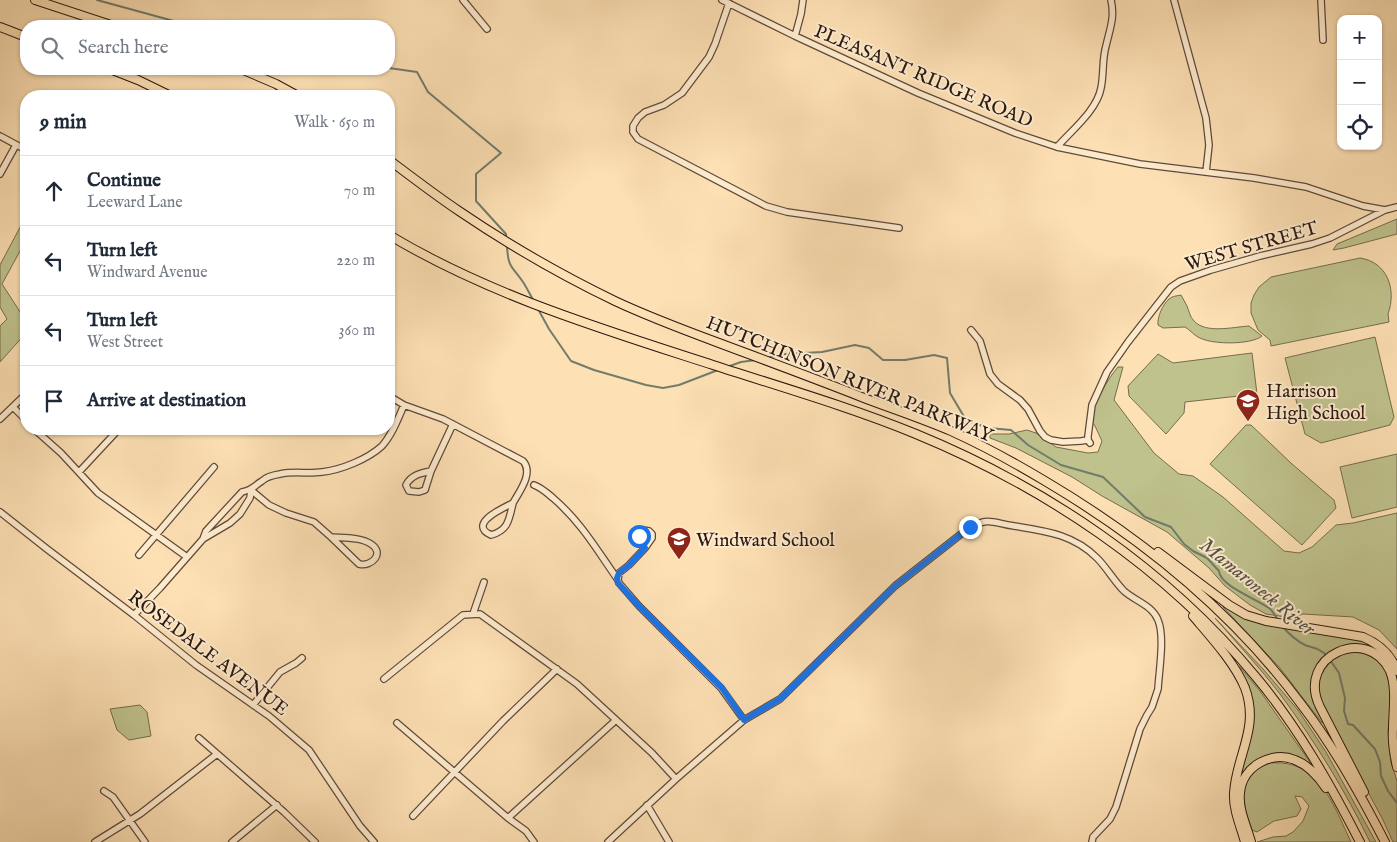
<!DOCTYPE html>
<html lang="en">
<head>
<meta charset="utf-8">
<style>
  :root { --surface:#fff; --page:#f2f2f3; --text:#1f2937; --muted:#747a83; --line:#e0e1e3 }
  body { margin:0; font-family:"IM FELL English",serif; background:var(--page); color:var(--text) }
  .controls { position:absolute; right:15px; top:15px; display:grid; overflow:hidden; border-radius:10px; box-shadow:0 1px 4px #0004 }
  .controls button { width:45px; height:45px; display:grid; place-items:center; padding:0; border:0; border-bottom:1px solid var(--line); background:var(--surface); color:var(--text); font:25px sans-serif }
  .stop { position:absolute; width:15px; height:15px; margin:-11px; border:4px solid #1a73e8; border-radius:50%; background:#fff }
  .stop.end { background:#1a73e8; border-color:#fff; box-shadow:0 1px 5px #0008 }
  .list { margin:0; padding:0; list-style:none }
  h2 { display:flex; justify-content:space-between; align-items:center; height:65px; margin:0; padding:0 20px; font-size:21px }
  h2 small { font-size:16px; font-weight:400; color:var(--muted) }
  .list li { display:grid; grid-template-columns:32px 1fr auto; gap:15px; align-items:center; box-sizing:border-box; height:70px; padding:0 20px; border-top:1px solid var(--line) }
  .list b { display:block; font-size:19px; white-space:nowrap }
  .list p { margin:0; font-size:16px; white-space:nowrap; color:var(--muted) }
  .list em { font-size:16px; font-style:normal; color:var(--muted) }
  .icon { flex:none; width:28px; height:28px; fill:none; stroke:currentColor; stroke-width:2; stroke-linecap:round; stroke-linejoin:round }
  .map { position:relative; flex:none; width:1397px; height:842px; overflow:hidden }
  .search { position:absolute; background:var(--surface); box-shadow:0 1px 4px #0004; left:20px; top:20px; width:375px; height:55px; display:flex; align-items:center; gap:12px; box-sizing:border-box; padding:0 18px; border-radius:20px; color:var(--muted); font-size:19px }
  .panel { position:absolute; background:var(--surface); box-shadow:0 1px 4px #0004; left:20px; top:90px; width:375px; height:345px; border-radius:20px }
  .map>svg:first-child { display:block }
  .green { fill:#bfc28d; stroke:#746d4e }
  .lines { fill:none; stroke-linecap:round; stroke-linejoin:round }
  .stream { stroke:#717c6b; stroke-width:2 }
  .minor-casing { stroke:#5f4a39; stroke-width:8 }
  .highway-casing { stroke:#2a1810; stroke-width:10 }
  .minor { stroke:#feebce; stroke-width:5.5 }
  .highway { stroke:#fde0b4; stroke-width:8 }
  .route { stroke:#1a73e8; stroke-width:6 }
  .labels { text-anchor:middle; stroke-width:4; stroke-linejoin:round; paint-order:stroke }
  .street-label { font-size:19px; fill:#2a1810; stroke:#feebce }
  .poi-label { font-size:19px; fill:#2a1810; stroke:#feebce; text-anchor:start }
  .water-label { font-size:20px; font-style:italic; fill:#545245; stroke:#feebce }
</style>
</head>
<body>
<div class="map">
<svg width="1397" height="842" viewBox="0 0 1397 842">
  <rect width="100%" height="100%" fill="#fde0b4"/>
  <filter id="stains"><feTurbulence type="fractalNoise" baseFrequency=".004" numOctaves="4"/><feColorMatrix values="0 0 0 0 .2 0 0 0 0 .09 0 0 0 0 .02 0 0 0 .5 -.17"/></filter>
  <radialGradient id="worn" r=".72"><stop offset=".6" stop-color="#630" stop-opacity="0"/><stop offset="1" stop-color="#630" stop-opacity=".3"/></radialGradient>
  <path class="green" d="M26 216V240L2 284 26 321V333L0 362V326L7 319 0 307V265Z
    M1397 219V234L1344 248 1333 250 1337 244Z
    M1360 258C1387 262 1397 289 1388 314L1389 322 1271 346 1270 340 1258 330 1251 313V303L1254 295 1259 287 1271 277Z
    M1181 295C1183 299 1185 302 1187 306 1189 311 1190 317 1194 321 1206 334 1233 327 1249 326L1262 336C1251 345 1211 345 1198 337 1194 335 1190 330 1185 327L1163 328 1158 325C1157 317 1163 304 1169 299 1172 296 1177 296 1181 295Z
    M1375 337 1394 417 1390 425 1321 443 1305 434 1285 358Z
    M1252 353 1257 394 1185 402 1184 413 1166 434 1129 396 1128 386 1158 354 1173 363Z
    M1118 367H1123L1114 400 1154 453 1179 474 1193 476 1223 497 1284 551 1299 553 1312 547 1336 525 1353 523 1397 513V649L1379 630 1353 617 1303 614 1292 618 1266 614 1250 605 1225 586 1209 568 1167 532 1102 496 1072 477 1016 448 990 438V434H1009L1027 430 1036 433 1056 447 1088 453 1098 452 1102 441 1095 426 1089 418C1097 401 1105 382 1118 367Z
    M1246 425H1251L1292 464 1334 500 1336 508 1302 545 1210 464Z
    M1397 454V507L1352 518 1340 467Z
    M1224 605 1237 615 1258 622 1350 638 1367 642 1379 648 1387 657V660C1382 655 1376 653 1370 651 1365 649 1360 647 1355 646 1334 642 1314 662 1311 681 1309 696 1318 709 1324 722L1322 723 1280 668 1223 607Z
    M1215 618 1264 670 1298 710 1326 752 1376 842H1370C1345 790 1314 740 1280 694 1260 668 1237 643 1215 618Z
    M1349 652 1364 653 1377 660 1386 670 1390 682 1391 701 1388 731 1391 762 1397 781V842H1393L1383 820 1327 715 1319 696V678L1326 665 1339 655Z
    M1236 667H1240L1260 691 1312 765 1310 766 1286 754H1272L1261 758 1253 763 1242 775 1240 774 1252 709Z
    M140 705 147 712 151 736 129 740 117 730 110 709Z
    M1282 763C1322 766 1336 811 1351 842H1257L1273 837 1286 836 1293 832 1303 821 1309 806 1302 797 1295 796 1301 809 1297 816 1274 821 1257 832 1252 830C1245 809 1236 792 1253 773 1256 769 1260 765 1266 764 1270 762 1277 763 1282 763Z"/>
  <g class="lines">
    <path class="stream" d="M97 0 192 26
      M389 68 417 72 428 92 501 153 476 174V201L506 234V239
      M507 246C508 268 512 266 523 282 527 288 530 295 534 301
      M538 309 549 329 571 361 594 370 646 385 663 388 679 385 718 370
      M766 358 785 354 822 352 855 345 869 348 883 360H905L934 355 947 358 950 393 966 420 988 428 1011 430 1028 445 1061 465 1103 477 1145 517 1171 527 1184 544 1193 551 1207 558 1219 571C1220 586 1257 599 1269 608 1273 611 1275 616 1278 620
      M727 367 741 362 756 360
      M1282 626C1288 633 1297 641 1305 645 1314 648 1321 649 1327 656
      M1330 660 1339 673 1345 698 1344 711 1348 724 1353 725 1375 749 1380 762 1381 776 1388 791 1397 803"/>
    <defs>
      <path id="minor" d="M463 0 487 29
        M722 0 795 36 918 93 1015 133 1057 147 1140 164 1254 178 1306 187 1363 206 1385 210
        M1174 0 1206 118 1209 145 1206 172
        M1321 0 1323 40
        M729 3 715 44 709 57 682 93 664 105 645 112 638 118 633 126V132L638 139 766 206 787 212 899 228
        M795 36 801 14 803 0
        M0 136 26 150
        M1057 147C1072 130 1097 110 1101 88 1104 74 1102 59 1106 46 1110 28 1115 18 1111 0
        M0 174 16 145
        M971 330 980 341 990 374 998 384 1020 400 1028 409 1040 431 1045 437 1051 440 1063 442 1081 441 1088 440
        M389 396 404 405 443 419 523 461C534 473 519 492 513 503
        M13 407 26 420
        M0 419 26 394
        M34 429 61 453 98 493 187 557
        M1090 443 1088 440V436L1092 405 1107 372 1128 342 1171 287 1180 281 1211 270 1260 256 1312 244 1330 238 1385 210 1397 207
        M431 471 425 490 419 492 409 491 406 485C411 475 421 473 431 471Z
        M431 471 453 424
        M79 472 119 429
        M534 485C542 488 547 493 553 498 581 522 597 550 618 580L619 583 639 606 721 688 744 720
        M251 490 269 505 286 513 314 522 331 537
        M513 503C509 519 509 530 491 535 467 524 503 508 513 503Z
        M0 512 47 549 134 615 196 665 269 716 309 750 360 826 374 842
        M643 530 649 531 652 534V538L645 548 639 536 641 531Z
        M331 537C343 538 361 537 371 544 385 553 372 567 359 564Z
        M203 539 206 531 242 492C253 490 254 486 262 481 266 477 274 475 280 474 294 471 308 474 322 472 341 470 368 459 382 446 392 435 398 419 404 405
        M139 555 214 467
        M618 580 619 573 629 565 645 548
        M473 614 484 582
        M134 615 160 588 203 539 230 523 240 514 250 498 251 490
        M384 679 463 615 480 614 577 684 652 753 676 779
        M253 705 280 672 296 663 302 658
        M397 723 508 818 526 831 534 842
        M199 738 284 812 315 842
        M104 791 113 797 145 842
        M647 805 669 842
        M413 816 503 721 557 669
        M508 818 616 720
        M95 842 140 814 217 754
        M232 842 277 805
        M608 842 676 779 744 720 780 699 895 586 970 527C990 517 993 523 1014 526 1045 531 1073 534 1097 558 1107 568 1114 581 1124 591 1135 601 1152 605 1158 620 1165 636 1159 671 1158 689L1152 707 1147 715 1140 729 1116 807 1110 819 1093 837 1092 842"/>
      <path id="highway" d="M35 0 114 26
        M0 27 26 37
        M110 69 138 80 171 96
        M241 69 276 84 298 96
        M389 160C412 177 435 195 459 211 509 245 561 275 615 301 649 317 684 330 719 343 767 361 816 379 864 398 893 409 923 419 951 431 984 446 1015 463 1045 481 1143 539 1233 612 1301 704 1334 747 1360 794 1385 842
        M389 235C489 295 602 329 713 365 781 387 850 407 916 434 1045 487 1166 568 1256 677 1298 727 1330 784 1360 842
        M1158 552 1229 605 1246 615 1266 621 1363 637C1379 644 1391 654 1397 671
        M1193 616C1210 636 1235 663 1245 688 1260 728 1236 756 1234 793 1233 810 1241 827 1245 842
        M1364 792 1320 707C1295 656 1368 624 1390 671 1397 688 1393 711 1393 729 1392 742 1394 754 1397 767
        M1251 842C1247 827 1238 809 1240 793 1242 767 1271 750 1295 760 1308 765 1318 776 1326 788"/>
    </defs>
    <use href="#minor" class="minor-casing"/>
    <use href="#highway" class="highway-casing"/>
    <use href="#minor" class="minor"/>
    <use href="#highway" class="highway"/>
  </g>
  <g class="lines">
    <path class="route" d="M639 536 645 548 629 565 619 573 617 578 618 583 639 606 722 688 744 720 780 699 895 586 970 527"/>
  </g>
  <defs>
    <symbol id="school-pin" viewBox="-11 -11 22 30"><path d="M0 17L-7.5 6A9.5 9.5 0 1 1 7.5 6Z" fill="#8f2418" stroke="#feebce"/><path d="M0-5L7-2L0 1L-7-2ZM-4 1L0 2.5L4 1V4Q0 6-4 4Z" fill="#fff"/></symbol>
  </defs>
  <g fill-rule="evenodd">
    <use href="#school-pin" x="1234" y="387" width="28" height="38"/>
    <use href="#school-pin" x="665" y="525" width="28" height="38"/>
  </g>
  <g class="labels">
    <g class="street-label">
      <text transform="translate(924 75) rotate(23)" y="7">PLEASANT RIDGE ROAD</text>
      <text transform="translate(1251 245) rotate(-16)" y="7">WEST STREET</text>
      <text transform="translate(850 378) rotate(22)" y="7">HUTCHINSON RIVER PARKWAY</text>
      <text transform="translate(209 652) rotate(37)" y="7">ROSEDALE AVENUE</text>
    </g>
    <g class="poi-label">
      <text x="1266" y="397">Harrison<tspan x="1266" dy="22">High School</tspan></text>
      <text x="696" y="546">Windward School</text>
    </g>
    <g class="water-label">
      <text transform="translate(1258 586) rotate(39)" y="7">Mamaroneck River</text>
    </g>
  </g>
  <rect width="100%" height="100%" filter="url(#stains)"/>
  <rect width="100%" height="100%" fill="url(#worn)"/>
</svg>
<div class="controls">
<button>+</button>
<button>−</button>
<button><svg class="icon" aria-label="locate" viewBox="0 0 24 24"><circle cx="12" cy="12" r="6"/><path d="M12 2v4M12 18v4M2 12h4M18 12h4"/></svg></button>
</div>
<div class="stop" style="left:639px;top:536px"></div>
<div class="stop end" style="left:970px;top:527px"></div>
<div class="search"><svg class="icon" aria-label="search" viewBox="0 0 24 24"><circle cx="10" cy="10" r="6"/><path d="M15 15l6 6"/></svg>Search here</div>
<section class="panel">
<h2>9 min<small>Walk · 650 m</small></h2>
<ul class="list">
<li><svg class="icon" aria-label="ahead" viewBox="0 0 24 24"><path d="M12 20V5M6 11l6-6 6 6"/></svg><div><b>Continue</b><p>Leeward Lane</p></div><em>70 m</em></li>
<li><svg class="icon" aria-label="left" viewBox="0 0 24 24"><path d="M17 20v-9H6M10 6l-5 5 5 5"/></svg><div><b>Turn left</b><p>Windward Avenue</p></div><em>220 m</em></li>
<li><svg class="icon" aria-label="left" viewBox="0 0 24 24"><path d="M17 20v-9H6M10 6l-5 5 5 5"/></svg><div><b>Turn left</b><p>West Street</p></div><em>360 m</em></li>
<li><svg class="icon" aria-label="arrive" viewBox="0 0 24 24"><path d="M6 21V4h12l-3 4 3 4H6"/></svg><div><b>Arrive at destination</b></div></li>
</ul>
</section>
</div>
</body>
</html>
